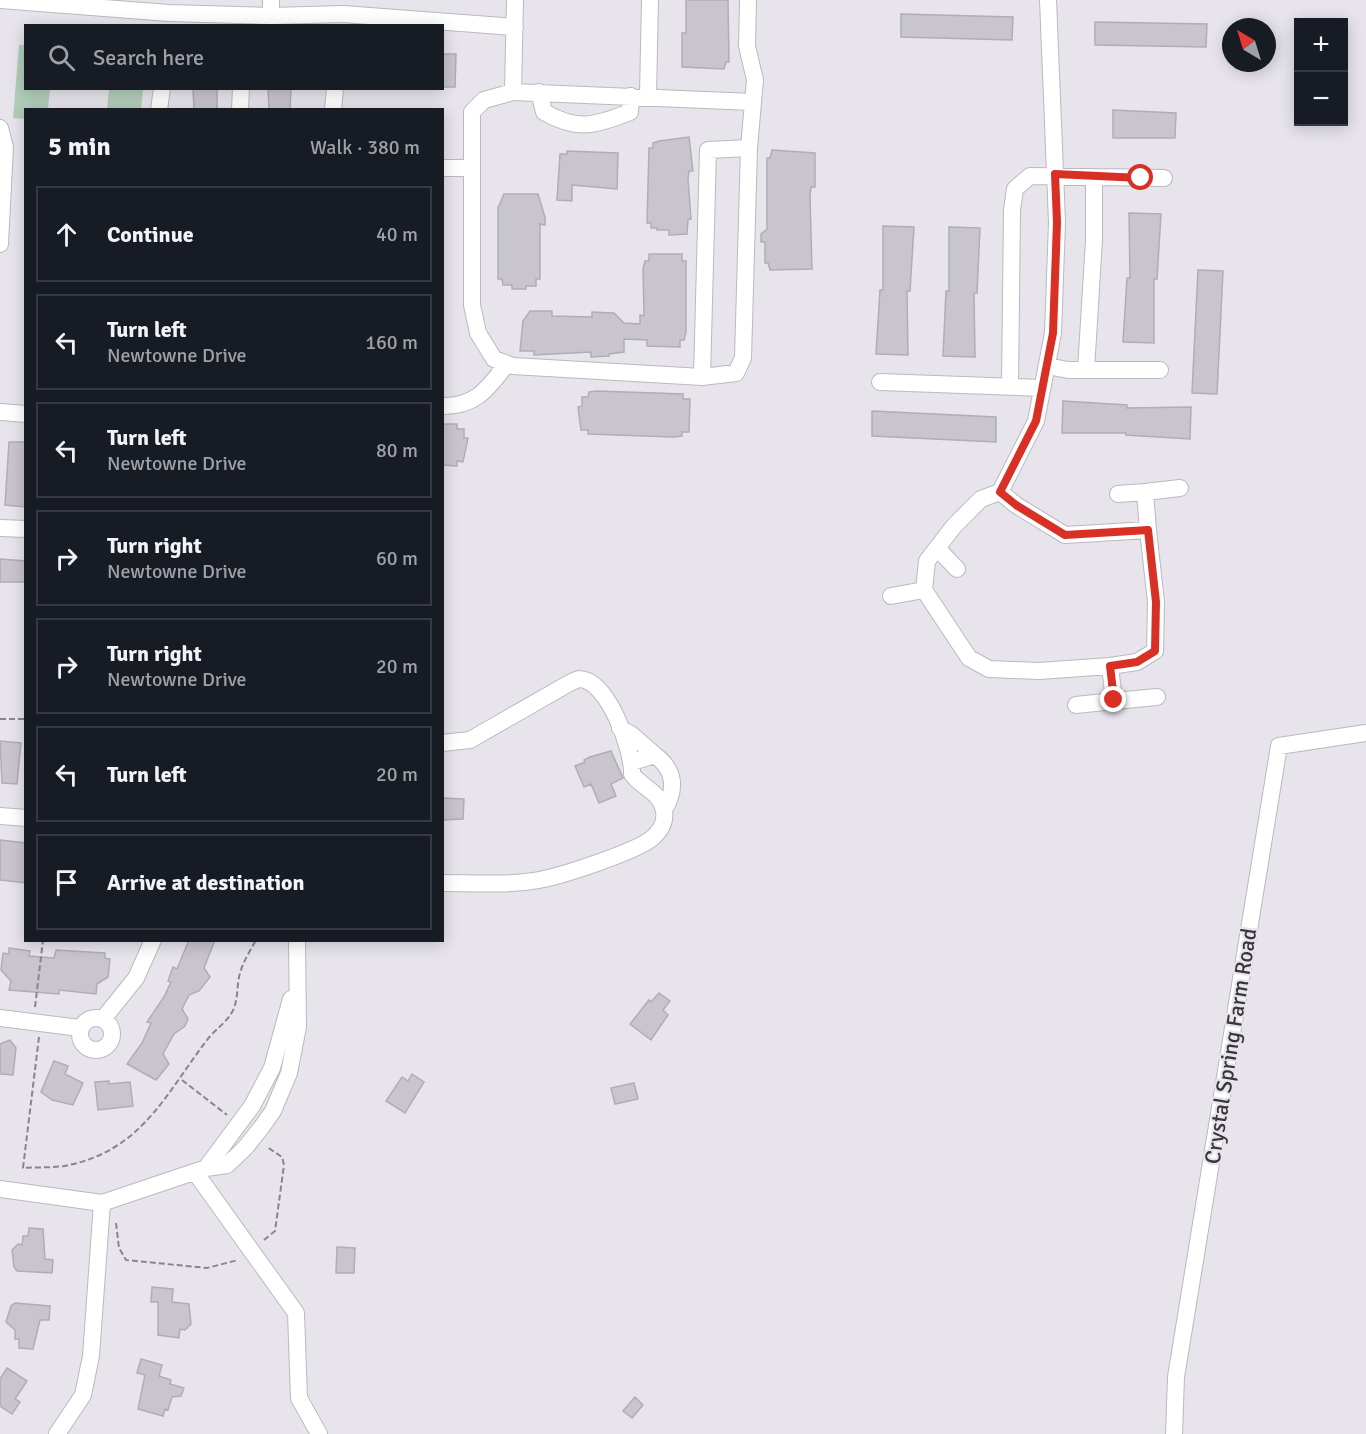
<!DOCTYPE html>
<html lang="en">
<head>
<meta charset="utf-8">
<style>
  :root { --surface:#171b24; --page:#20242c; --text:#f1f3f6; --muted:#9ea1a6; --line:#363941 }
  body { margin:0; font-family:Signika,sans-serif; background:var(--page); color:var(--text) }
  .controls { position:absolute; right:18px; top:18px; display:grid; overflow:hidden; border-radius:0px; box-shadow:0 3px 15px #0003 }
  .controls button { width:54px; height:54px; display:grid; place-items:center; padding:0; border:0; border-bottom:2px solid var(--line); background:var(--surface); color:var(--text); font:30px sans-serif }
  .compass { position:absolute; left:1222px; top:18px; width:54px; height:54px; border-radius:50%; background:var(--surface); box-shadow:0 3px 15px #0003; rotate:322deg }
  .stop { position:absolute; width:18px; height:18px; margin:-14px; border:4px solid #d93025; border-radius:50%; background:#fff }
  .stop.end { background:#d93025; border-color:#fff; box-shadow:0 2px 6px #0008 }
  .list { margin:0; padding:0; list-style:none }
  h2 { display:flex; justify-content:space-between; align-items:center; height:78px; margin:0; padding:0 24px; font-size:26px }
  h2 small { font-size:20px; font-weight:400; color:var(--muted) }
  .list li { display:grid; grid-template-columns:39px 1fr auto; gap:18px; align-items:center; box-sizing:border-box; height:96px; margin:0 12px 12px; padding:0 12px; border:2px solid var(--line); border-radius:0px }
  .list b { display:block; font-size:22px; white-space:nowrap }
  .list p { margin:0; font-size:20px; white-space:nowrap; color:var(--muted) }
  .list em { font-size:20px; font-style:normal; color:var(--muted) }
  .icon { flex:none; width:33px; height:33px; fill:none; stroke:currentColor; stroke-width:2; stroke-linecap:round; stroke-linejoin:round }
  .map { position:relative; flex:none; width:1366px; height:1434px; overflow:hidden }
  .search { position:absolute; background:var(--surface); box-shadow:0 3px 15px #0003; left:24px; top:24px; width:420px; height:66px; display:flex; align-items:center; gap:15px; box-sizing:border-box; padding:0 21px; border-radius:0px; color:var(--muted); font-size:22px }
  .panel { position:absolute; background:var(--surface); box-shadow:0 3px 15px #0003; left:24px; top:108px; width:420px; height:834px; border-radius:0px }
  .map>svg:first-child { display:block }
  .green { fill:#b2cdba }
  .building { fill:#c8c5cd; stroke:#b0adb5; stroke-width:1.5 }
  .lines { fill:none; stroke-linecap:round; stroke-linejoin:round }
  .minor-casing { stroke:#bcb8c0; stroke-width:18 }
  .path { stroke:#88858b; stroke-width:2; stroke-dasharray:6 3; stroke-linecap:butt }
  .minor { stroke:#fff; stroke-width:16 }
  .route { stroke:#d93025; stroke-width:8 }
  .labels { text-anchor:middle; stroke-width:4.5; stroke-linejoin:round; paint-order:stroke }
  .street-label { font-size:22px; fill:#38363a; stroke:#e7e4ec }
</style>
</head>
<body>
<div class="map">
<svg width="1366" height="1434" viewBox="0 0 1366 1434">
  <rect width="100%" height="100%" fill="#e7e4ec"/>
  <path class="green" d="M19 45H25L26 88 50 89 48 109 26 110 25 119 13 118Z
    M109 88 143 89 141 109H107Z"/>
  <path class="building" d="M686 0H728L729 62H726L724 69 682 67V33H686Z
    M901 14 1013 17 1012 40 901 37Z
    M1095 22 1207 24 1206 47 1095 45Z
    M445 54H456L455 87H442V55Z
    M193 88H217V110H194Z
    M268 88H291L290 110H269Z
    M1113 110 1176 113 1175 138H1113Z
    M689 137 693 171H689L688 179 691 219H688L687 234 669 235V230H657V228H651V223H647L649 148H653V143L659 141Z
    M772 150 815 153V187H811L810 196 812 269 770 270 768 263H765V242H761V234L767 229V158H770Z
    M567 151 618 153 617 189 572 185V201L557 200 560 154H567Z
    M504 194H538L545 217V225L540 224V279H536V286H526V289H512V285H503L502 279H498V208Z
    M1129 213 1161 214 1157 279H1154V343L1123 342 1127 278H1130Z
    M883 226 914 227 910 291H907L908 355 876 354 880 290H883Z
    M949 227 980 228 977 293H974L975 357 943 356 946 291H949Z
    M649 254H682V261H686V332L684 340H680V347L647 346V340L624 339V352L609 354V356L591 357V352L534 355V351H520L523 321 530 311H552V316L592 317V312L614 313 624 323 640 324V315L644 316 643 269 645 261H649Z
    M1198 270 1223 271 1217 394 1192 393Z
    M597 391 683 394V399H690L689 432H682V436L674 437 588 434V430H581L578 407 582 406V397H588L589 392Z
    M1063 401 1127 405V408L1191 407 1190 439 1126 435V433H1062Z
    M872 411 996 417V442L872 436Z
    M442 424H457V429H464V438H468L463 462 457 461V466L442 465Z
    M9 442H26V507L5 505Z
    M0 559 26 561V582H0Z
    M0 741 21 743 17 784 2 783Z
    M611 751 623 778 611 784 616 796 599 803 591 784 584 787 575 766 585 762 584 760 590 757Z
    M442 798 464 799 463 819 442 820Z
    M0 840 26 843V883L0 880Z
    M189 940H215L204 968 210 977 199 991 189 995 182 1009 188 1019 185 1026 174 1034 163 1054 169 1064 156 1080 127 1064 142 1043 151 1023 147 1022 164 997 171 982 168 981 173 967 177 969Z
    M9 948 30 951 29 956 54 958 56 950 105 953V958L110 959 108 977 97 984 96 994 59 990V994L9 990 11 981 1 970 3 953 9 954Z
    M659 993 670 1001 663 1010 668 1015 651 1040 630 1024 649 1000 651 1002Z
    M10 1040 16 1048 13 1075 0 1074V1044Z
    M54 1061 68 1066 65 1074 83 1083 73 1105 52 1100 41 1092Z
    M412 1074 424 1082 405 1113 386 1101 402 1077 408 1081Z
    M109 1081V1084L130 1082 133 1106 98 1110 95 1082Z
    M634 1083 638 1099 615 1104 611 1088Z
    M29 1228 43 1229 45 1259 53 1260 52 1273 17 1271 14 1267 12 1250 18 1244 22 1245 23 1236H28Z
    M337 1247 355 1248 354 1273H336Z
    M152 1287 173 1289 172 1302 189 1304 191 1324 185 1330 180 1329 179 1338 158 1335V1302H151Z
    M15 1303 50 1306 49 1320H40L33 1349 19 1348V1339H15V1330L6 1322 11 1306Z
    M141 1359 162 1365 159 1376 171 1380 170 1384 184 1388 181 1396 172 1397 168 1410 165 1409 163 1416 138 1409 145 1375 137 1373Z
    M7 1368 27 1381 15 1399 20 1402 12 1414 0 1406V1379Z
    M635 1397 643 1405 632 1418 623 1411Z"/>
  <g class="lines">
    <defs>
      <path id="minor" d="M0 0 169 13 271 16 343 14 515 27
        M271 0V16
        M748 0 747 46 755 80 753 102
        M513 92 753 102 749 148 743 358 736 373 702 377 513 366 494 359 478 333 472 305V112L484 100Z
        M513 92 515 0
        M539 92 544 112C577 131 595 126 630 112L631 96
        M648 96 650 0
        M159 110 162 88
        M240 110 241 88
        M333 110 335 88
        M0 128 5 147 0 244
        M442 168H472
        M1047 366 1068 370H1160
        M1086 370 1094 240V177L1164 178
        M702 377 708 150 749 148
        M880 382 1042 388
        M1010 386 1012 210 1015 189 1030 176 1094 177
        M442 406C476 407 488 388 507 364
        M0 412 26 414
        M1000 492 1016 505 1065 535 1148 530 1156 602 1155 651 1137 662 1110 666 1039 671 989 669 969 658 924 590 927 561 954 526 981 499 1000 492 1036 421 1053 333 1057 222 1048 0
        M1145 492 1180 488
        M1118 494 1145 492 1148 530
        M0 528 26 529
        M937 548 957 569
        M891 596 924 590
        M1114 701 1157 697
        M1076 705 1114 701 1110 666
        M620 728 632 735 655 755 632 762
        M442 743 470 740 566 685C570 683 575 680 579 679 608 679 633 751 632 774 642 788 661 792 664 811 666 822 660 832 651 839 634 852 567 874 544 879 512 886 475 883 442 883
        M655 755C676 771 676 790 664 810
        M0 816 26 818
        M0 1018 80 1028
        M80 1034a16 16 0 1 1 32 0a16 16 0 1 1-32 0Z
        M103 1019 136 978 153 940
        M206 1168 252 1106 272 1068 291 999
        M195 1172 296 1313 299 1398 319 1434
        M0 1189 102 1203 206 1168 227 1165 245 1148 261 1128 273 1111 289 1073 298 1027 297 940
        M57 1434 83 1395 91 1356 102 1203
        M1174 1434 1176 1377 1279 746 1366 733"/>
    </defs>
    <use href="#minor" class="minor-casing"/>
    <path class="path" d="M0 719H26
      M35 1007 43 940
      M39 1037 23 1168C36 1167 51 1168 64 1166 141 1152 165 1095 207 1040 216 1028 231 1020 235 1005 238 995 237 983 240 973 243 962 250 951 256 940
      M182 1080 227 1115
      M116 1223 119 1248 126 1260 207 1268 238 1260
      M264 1240 275 1231 284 1165 282 1157 267 1147"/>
    <use href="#minor" class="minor"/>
  </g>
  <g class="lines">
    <path class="route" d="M1114 700 1110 666 1137 662 1155 651 1156 602 1148 530 1065 535 1016 505 1000 492 1036 421 1053 333 1057 222 1055 174 1141 178"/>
  </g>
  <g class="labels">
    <g class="street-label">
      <text transform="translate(1230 1046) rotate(-81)" y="8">Crystal Spring Farm Road</text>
    </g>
  </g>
</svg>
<div class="controls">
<button>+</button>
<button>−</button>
</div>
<svg class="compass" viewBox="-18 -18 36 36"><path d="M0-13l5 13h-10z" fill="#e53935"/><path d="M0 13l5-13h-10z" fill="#9ea1a6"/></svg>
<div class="stop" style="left:1141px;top:178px"></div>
<div class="stop end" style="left:1114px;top:700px"></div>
<div class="search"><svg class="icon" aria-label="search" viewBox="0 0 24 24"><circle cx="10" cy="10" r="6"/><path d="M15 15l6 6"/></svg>Search here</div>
<section class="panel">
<h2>5 min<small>Walk · 380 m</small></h2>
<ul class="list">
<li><svg class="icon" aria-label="ahead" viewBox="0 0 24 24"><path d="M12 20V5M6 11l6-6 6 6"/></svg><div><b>Continue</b></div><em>40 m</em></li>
<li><svg class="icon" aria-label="left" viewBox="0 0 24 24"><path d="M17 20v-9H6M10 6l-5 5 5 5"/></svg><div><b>Turn left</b><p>Newtowne Drive</p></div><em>160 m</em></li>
<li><svg class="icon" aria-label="left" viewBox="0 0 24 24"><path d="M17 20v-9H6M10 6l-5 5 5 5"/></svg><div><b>Turn left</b><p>Newtowne Drive</p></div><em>80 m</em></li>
<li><svg class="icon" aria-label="right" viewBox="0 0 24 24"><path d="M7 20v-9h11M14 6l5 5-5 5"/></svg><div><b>Turn right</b><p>Newtowne Drive</p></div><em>60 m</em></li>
<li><svg class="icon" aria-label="right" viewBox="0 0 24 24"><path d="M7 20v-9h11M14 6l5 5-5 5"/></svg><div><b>Turn right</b><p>Newtowne Drive</p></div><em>20 m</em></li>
<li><svg class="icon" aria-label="left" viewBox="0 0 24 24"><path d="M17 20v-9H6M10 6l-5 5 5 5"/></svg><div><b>Turn left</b></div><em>20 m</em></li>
<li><svg class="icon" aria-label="arrive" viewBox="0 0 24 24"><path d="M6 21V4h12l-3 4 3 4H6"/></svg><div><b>Arrive at destination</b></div></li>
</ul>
</section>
</div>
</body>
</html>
